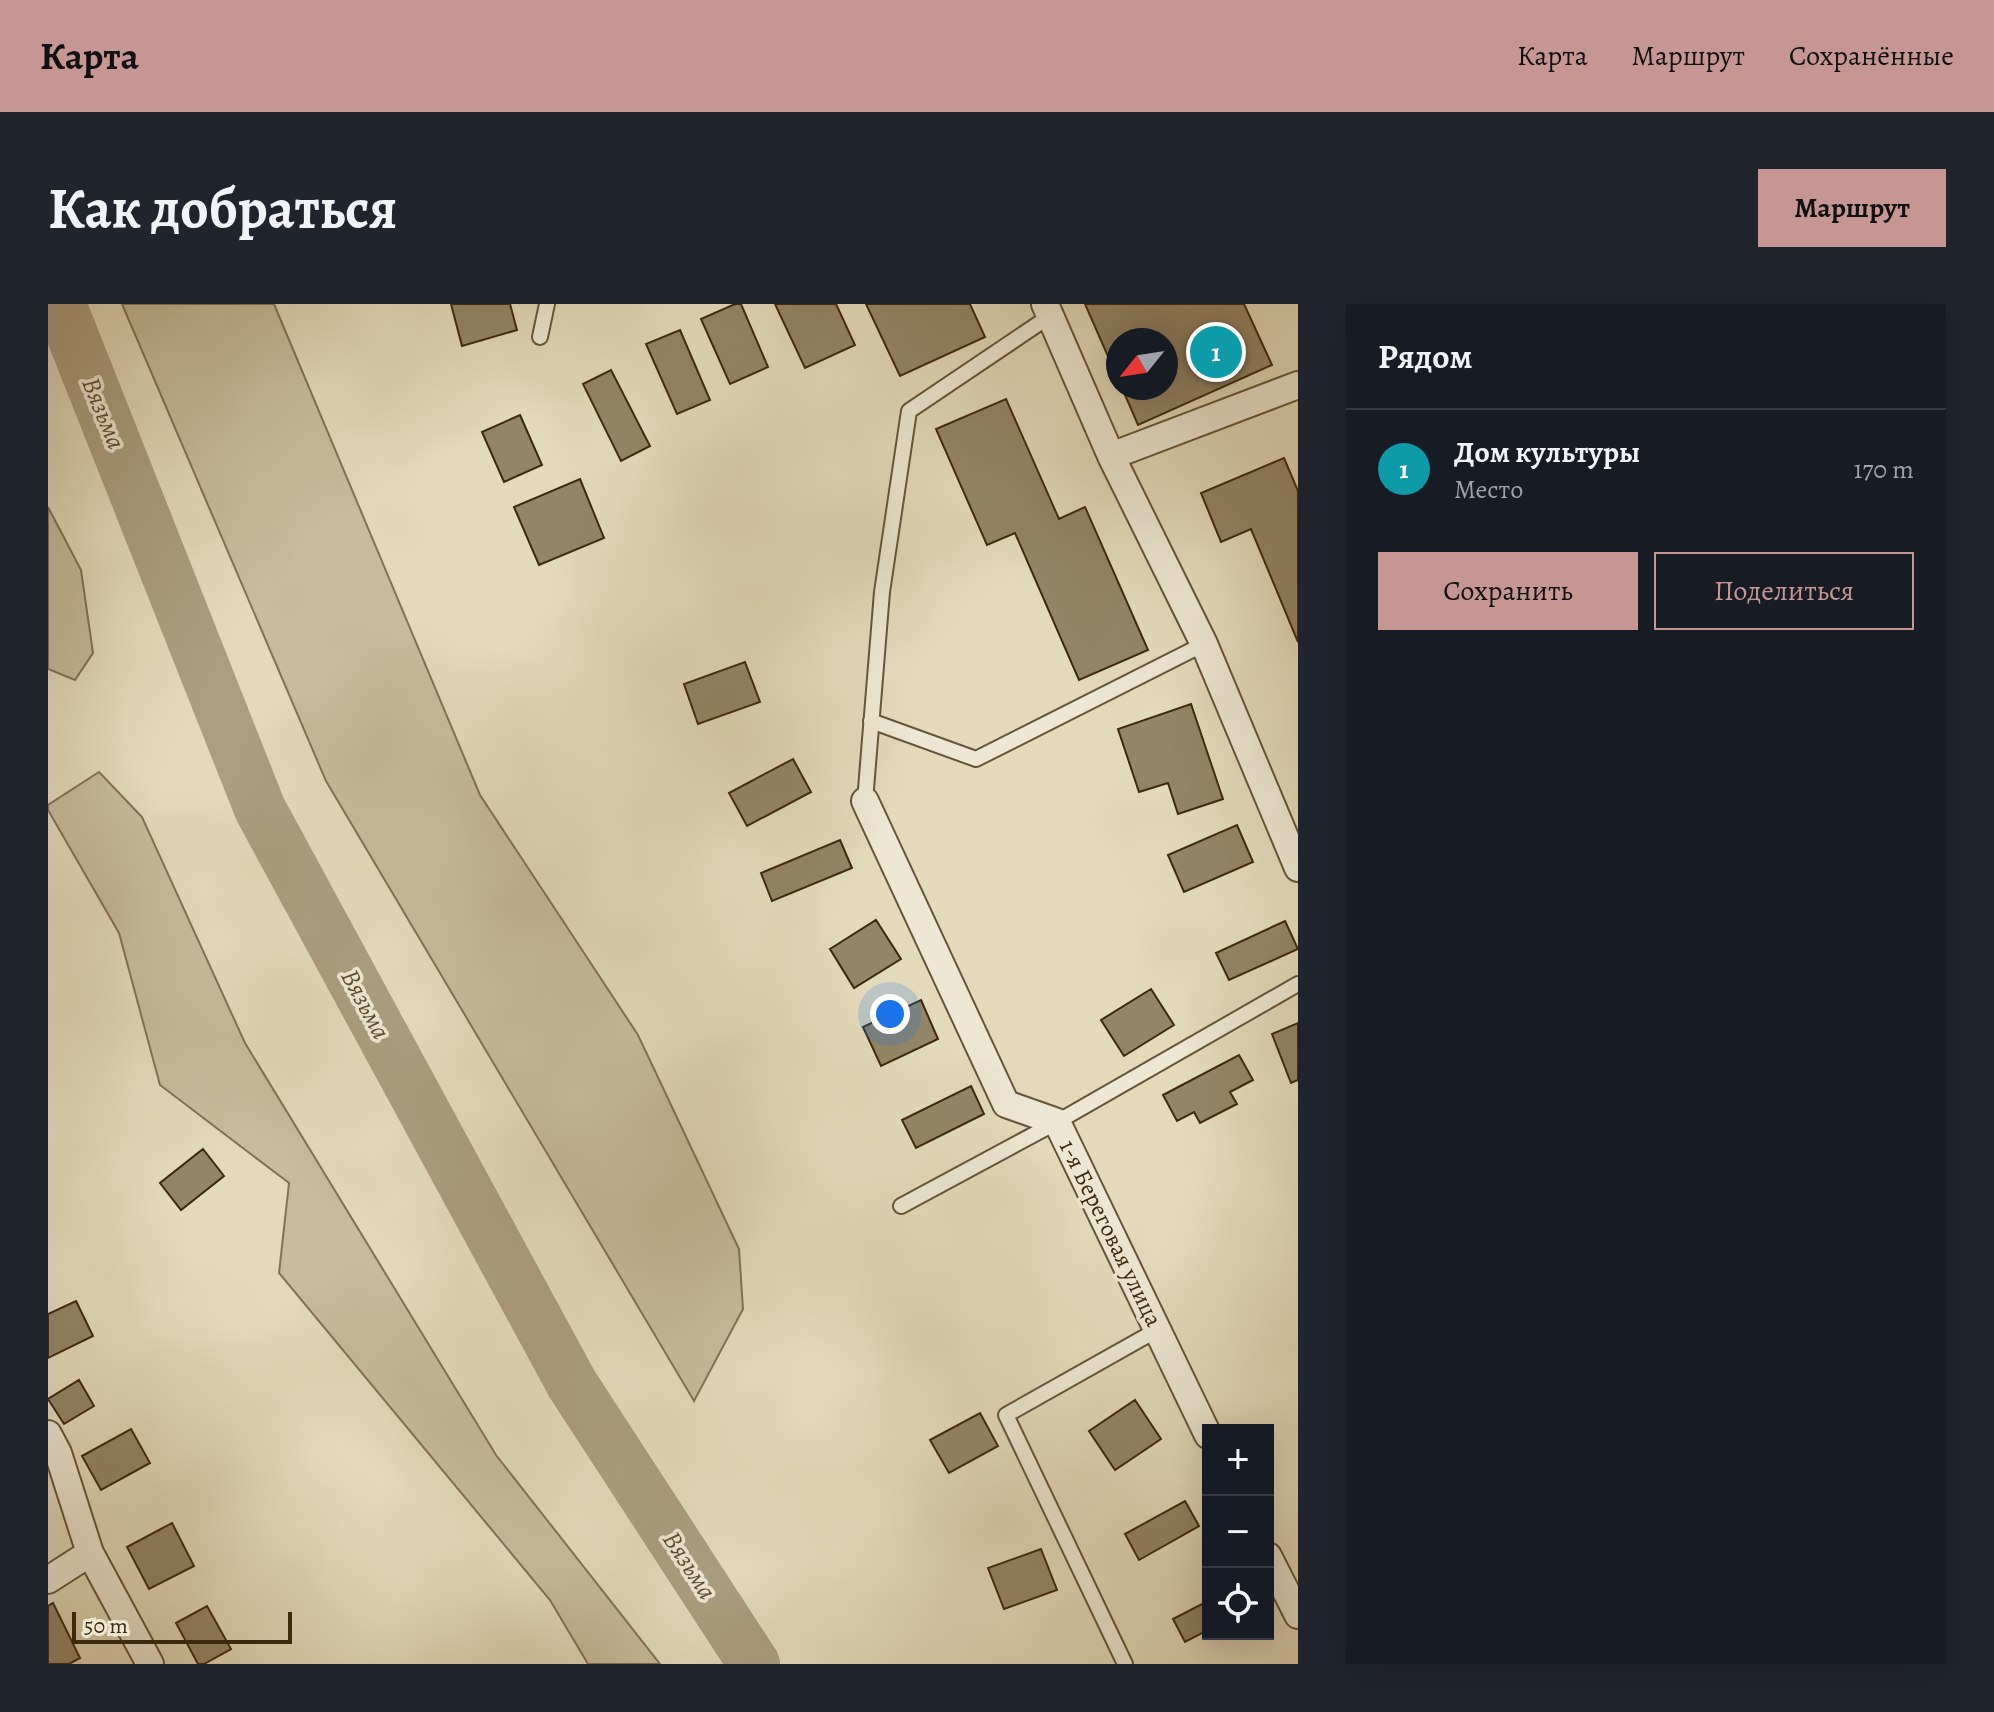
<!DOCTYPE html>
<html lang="ru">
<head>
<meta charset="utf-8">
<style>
  :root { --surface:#171b24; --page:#20242c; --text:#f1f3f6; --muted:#9ea1a6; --line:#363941; --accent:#c59692 }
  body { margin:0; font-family:Alegreya,serif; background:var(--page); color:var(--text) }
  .controls { position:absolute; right:24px; bottom:24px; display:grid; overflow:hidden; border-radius:0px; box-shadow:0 8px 32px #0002 }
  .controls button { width:72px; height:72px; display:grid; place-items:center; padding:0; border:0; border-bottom:2px solid var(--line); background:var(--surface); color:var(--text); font:40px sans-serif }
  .compass { position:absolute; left:1058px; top:24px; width:72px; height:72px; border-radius:50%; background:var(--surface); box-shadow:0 8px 32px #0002; rotate:240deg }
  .scale { position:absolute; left:24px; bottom:20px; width:220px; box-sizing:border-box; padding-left:8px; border:4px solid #3d290e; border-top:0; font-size:22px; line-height:28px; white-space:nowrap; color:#3d290e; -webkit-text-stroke:6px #ede7d3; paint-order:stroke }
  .you { position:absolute; left:842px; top:710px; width:28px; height:28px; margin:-20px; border:6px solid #fff; border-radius:50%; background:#1a73e8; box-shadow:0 0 0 12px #1a73e833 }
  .badge { display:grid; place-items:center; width:52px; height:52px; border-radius:50%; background:var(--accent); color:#fff; font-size:26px; font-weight:700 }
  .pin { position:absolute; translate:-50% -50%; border:4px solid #fff; box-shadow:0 2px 8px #0006 }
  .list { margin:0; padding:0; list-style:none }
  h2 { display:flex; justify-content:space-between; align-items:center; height:104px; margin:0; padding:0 32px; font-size:34px }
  h2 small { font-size:26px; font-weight:400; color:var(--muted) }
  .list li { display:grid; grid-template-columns:52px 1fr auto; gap:24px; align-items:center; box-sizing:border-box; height:120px; padding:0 32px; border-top:2px solid var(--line) }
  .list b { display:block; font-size:30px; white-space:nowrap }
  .list p { margin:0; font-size:26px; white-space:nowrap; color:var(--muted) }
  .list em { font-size:26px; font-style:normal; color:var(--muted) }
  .actions { display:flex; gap:16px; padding:24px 32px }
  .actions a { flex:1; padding:18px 0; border:2px solid var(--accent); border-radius:0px; text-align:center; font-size:28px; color:var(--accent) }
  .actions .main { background:var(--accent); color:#111 }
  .icon { flex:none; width:44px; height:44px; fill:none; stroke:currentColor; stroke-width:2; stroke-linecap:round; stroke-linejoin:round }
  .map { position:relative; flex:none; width:1250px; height:1360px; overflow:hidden; border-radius:0px }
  header { display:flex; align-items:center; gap:48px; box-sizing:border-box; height:112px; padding:0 40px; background:var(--accent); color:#111 }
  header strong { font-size:38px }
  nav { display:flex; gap:44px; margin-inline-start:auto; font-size:28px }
  .intro { display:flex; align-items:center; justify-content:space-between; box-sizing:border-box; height:192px; padding:0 48px }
  h1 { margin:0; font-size:56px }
  .button { padding:20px 36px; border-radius:0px; background:var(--accent); color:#111; font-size:28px; font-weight:700 }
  main { display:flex; gap:48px; padding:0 48px }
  aside { flex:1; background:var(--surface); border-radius:0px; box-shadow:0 8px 32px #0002 }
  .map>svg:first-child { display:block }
  .green { fill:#c7bc9e; stroke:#827256; stroke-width:2 }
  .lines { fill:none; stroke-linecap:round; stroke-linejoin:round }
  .river { stroke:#ab9e81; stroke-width:52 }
  .building { fill:#938568; stroke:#3d290e; stroke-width:2 }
  .lane-casing { stroke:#66553a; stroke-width:18 }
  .street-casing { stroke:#66553a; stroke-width:30 }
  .lane { stroke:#ede7d3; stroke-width:14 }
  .street { stroke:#ede7d3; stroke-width:26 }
  .labels { text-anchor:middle; stroke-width:7; stroke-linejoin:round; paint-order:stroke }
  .street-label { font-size:24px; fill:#3d290e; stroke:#ede7d3 }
  .water-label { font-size:26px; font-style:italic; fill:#5e4c30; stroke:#ede7d3 }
</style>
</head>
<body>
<header>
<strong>Карта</strong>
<nav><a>Карта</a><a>Маршрут</a><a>Сохранённые</a></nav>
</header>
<div class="intro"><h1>Как добраться</h1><a class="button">Маршрут</a></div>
<main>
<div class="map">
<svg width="1250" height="1360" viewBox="0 0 1250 1360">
  <rect width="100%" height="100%" fill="#e3dabc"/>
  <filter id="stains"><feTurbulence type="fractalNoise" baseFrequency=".0025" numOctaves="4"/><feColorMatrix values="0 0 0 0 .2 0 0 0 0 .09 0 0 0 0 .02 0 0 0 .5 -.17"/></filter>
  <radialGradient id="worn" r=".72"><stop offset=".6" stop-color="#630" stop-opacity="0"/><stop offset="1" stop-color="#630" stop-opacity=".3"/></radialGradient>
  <path class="green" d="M74 0H226L432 491 590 731 691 945 695 1005 646 1097 278 477Z
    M0 203 33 266 45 349 27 376 0 365Z
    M51 468 94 513 197 739 448 1151 612 1360H540L502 1296 231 969 241 879 112 781 71 629 0 506V501Z"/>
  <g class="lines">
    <path class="river" d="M12 0 212 505 524 1080 706 1360"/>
  </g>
  <path class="building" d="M403 0H462L469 26 414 42Z
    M687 0H693L720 63 682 80 653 15Z
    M727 0H788L807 41 757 64Z
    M818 0H922L937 33 852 72Z
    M1037 0H1196L1224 61 1090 121 1074 84H1118V36H1070V75Z
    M632 26 662 96 629 110 598 40Z
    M563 66 602 142 573 157 535 80Z
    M958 95 1011 215 1037 203 1100 346 1031 376 967 229 939 241 888 125Z
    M472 111 494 161 456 178 434 128Z
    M1236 154 1250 187V338L1203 225 1173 238 1153 189Z
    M532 175 556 234 491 261 466 203Z
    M697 358 712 398 650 420 636 380Z
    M1143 400 1175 495 1130 510 1120 479 1091 488 1070 425Z
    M745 455 763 488 699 522 681 489Z
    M1189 521 1205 558 1136 588 1120 551Z
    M792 536 804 564 724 597 713 569Z
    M828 616 853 655 806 684 782 645Z
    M1237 617 1250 645 1181 676 1168 649Z
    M1103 685 1126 721 1076 752 1053 716Z
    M873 696 890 735 833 762 815 723Z
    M1250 719V776L1243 779 1224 730Z
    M1191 751 1205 776 1182 788 1189 800 1152 819 1146 808 1129 817 1115 791Z
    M923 782 936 810 868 844 854 816Z
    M155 845 176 872 133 906 112 879Z
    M28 997 45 1032 0 1054V1010Z
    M31 1076 46 1102 16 1120 0 1095Z
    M1087 1096 1113 1135 1067 1166 1041 1127Z
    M932 1109 950 1142 901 1169 882 1136Z
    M83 1125 102 1159 53 1186 34 1152Z
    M1137 1197 1151 1222 1091 1256 1077 1230Z
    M124 1219 146 1262 101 1285 79 1243Z
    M993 1245 1009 1286 956 1305 940 1264Z
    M1160 1297V1326L1137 1338 1125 1315Z
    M5 1299 32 1354 21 1360H0V1302Z
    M159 1302 183 1345 156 1360H150L128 1319Z"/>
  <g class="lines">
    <defs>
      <path id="lane" d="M492 33 499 0
        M823 417 928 455 1156 340
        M817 497 834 288 861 107 1002 12
        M853 902 1009 818 1250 680
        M1077 1360 958 1111 1109 1026"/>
      <path id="street" d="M997 0 1063 152 1156 340 1250 564
        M1063 152 1250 81
        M817 497 958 800 1009 818 1160 1131
        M0 1130 10 1149 42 1249 102 1360
        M1220 1252 1250 1311
        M0 1276 42 1249"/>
    </defs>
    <use href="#lane" class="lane-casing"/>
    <use href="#street" class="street-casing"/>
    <use href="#lane" class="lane"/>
    <use href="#street" class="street"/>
  </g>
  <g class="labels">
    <g class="street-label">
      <text transform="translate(1063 929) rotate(64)" y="8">1-я Береговая улица</text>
    </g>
    <g class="water-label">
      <text transform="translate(56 109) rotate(68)" y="9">Вязьма</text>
      <text transform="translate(318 700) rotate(62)" y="9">Вязьма</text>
      <text transform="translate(642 1261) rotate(57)" y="9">Вязьма</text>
    </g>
  </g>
  <rect width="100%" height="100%" filter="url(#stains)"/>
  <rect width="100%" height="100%" fill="url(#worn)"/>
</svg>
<div class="controls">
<button>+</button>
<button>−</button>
<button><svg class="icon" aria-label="locate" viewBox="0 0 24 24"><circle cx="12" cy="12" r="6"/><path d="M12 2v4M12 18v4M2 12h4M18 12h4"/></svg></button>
</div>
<svg class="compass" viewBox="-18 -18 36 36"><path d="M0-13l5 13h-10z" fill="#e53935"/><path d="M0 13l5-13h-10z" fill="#9ea1a6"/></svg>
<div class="scale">50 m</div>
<div class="you"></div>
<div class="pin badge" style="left:1168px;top:48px;background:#0f9aa8">1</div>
</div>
<aside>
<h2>Рядом<small></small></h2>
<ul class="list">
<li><span class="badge" style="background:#0f9aa8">1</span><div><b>Дом культуры</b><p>Место</p></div><em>170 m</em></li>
</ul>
<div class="actions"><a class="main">Сохранить</a><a>Поделиться</a></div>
</aside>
</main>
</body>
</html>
